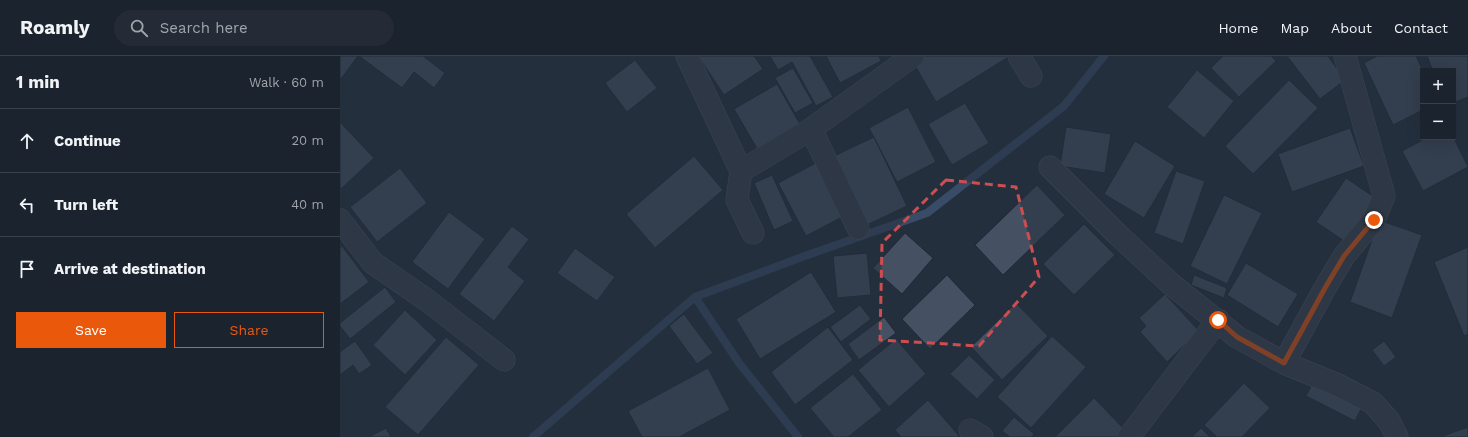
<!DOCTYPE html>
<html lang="en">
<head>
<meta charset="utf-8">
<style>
  :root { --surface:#1b232e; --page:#242b36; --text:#f1f3f6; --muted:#a0a4aa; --line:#39404a; --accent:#ea580c }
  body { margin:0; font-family:"Work Sans",sans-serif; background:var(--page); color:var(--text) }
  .controls { position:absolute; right:12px; top:12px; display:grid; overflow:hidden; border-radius:0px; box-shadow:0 4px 16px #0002 }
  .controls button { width:36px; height:36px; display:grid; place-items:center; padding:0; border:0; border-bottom:1px solid var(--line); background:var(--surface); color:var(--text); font:20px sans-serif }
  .stop { position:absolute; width:12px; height:12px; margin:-9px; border:3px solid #ea580c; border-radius:50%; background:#fff }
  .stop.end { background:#ea580c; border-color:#fff; box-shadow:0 1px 4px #0008 }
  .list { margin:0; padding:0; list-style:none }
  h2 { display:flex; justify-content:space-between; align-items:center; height:52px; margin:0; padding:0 16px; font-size:17px }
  h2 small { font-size:13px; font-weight:400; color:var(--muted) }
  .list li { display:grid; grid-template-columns:26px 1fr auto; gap:12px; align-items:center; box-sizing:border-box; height:64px; padding:0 16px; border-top:1px solid var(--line) }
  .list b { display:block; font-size:15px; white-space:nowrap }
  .list em { font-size:13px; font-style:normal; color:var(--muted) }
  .actions { display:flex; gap:8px; padding:12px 16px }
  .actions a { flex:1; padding:9px 0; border:1px solid var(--accent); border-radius:0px; text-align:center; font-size:14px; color:var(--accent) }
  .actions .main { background:var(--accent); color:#fff }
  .icon { flex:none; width:22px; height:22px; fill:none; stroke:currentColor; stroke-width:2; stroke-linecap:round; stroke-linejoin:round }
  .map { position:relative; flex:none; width:1128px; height:381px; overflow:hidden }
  header { display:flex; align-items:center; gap:24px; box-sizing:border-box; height:56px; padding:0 20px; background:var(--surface); border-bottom:1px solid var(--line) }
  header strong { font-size:19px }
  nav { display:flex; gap:22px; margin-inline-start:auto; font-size:14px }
  .search { width:280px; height:36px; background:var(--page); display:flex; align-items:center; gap:10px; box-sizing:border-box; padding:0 14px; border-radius:22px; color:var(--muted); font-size:15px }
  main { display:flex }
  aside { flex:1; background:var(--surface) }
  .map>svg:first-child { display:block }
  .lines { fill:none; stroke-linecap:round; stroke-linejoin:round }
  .stream { stroke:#394c67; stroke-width:8 }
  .building { fill:#455162; stroke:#1f2835 }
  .street-casing { stroke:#565f6c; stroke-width:23 }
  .street { stroke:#38414e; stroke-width:22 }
  .route { stroke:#ea580c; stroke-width:5 }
  .marked { fill:none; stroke:#ce4d50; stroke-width:3; stroke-dasharray:8 5; stroke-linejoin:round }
</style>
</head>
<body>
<header>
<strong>Roamly</strong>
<div class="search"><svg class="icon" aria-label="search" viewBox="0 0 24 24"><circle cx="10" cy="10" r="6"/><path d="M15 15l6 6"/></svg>Search here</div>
<nav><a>Home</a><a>Map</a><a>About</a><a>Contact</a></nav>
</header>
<main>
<aside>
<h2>1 min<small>Walk · 60 m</small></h2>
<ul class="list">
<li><svg class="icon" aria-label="ahead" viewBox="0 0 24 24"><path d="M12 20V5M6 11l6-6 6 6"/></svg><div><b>Continue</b></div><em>20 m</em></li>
<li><svg class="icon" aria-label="left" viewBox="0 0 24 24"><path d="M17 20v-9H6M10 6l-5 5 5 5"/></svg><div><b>Turn left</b></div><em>40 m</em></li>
<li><svg class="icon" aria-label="arrive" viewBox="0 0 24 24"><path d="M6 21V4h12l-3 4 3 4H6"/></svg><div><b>Arrive at destination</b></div></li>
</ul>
<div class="actions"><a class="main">Save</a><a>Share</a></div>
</aside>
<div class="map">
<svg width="1128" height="381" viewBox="0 0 1128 381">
  <rect width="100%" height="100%" fill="#242f3e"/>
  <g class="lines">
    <path class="stream" d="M355 241 399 307 458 381
      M193 381 355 241 462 201 587 157 724 50 764 0"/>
  </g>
  <path class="building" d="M0 0H18L1 23 0 22Z
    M19 0H83L105 17 94 32 74 16 62 32Z
    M358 0H414L423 13 384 39Z
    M430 0H470L493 41 476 50 452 6 438 14Z
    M486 0H539L541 5 500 27Z
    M582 0H670L596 46 573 6Z
    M883 0H931L936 5 899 41 871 12Z
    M947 0H988L1005 24 980 43Z
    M1037 0H1076L1083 15V54L1053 69 1024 7Z
    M1087 0H1128V41L1113 47V15H1093Z
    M295 4 317 32 287 56 265 27Z
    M453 12 473 47 455 57 435 22Z
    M857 14 894 45 864 82 827 51Z
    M949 24 978 52 913 118 885 90Z
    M437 28 461 70 419 96 394 53Z
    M625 47 649 87 612 109 588 68Z
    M568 51 596 106 557 126 529 72Z
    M0 66 34 102 1 133 0 131Z
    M726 71 771 78 765 117 720 110Z
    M1010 72 1024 110 952 136 938 98Z
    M1113 80 1128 111 1083 135 1062 95 1088 81Z
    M534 81 567 150 527 169 494 100Z
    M795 85 835 110 804 162 764 138Z
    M354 100 383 134 315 192 286 158Z
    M476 107 504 160 466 180 438 127Z
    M60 112 87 147 37 186 10 151Z
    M836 115 865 125 843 188 814 177Z
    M432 119 453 165 434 174 414 127Z
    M1006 122 1037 143 1007 187 976 166Z
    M697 129 725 159 663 219 635 189Z
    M884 139 922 157 887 228 850 210Z
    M109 156 145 183 108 233 72 206Z
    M1039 164 1082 179 1052 262 1010 246Z
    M744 168 775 199 734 239 703 208Z
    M172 170 189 183 168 211 185 225 154 265 119 238Z
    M565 177 593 202 562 238 533 212Z
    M2 190 29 226 0 248V192Z
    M1128 191V278L1124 280 1094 206Z
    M235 192 275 221 257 245 217 217Z
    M527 197 531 239 497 242 493 200Z
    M906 207 958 238 938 271 887 239Z
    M471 216 496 256 420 303 396 263Z
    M607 219 635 249 590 293 562 263Z
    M854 219 887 232 884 242 851 229Z
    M45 231 56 246 10 283 0 270V267Z
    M825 238 859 275 827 306 800 276 806 270 799 262Z
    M676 247 708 280 662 324 631 291Z
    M520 249 531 263 501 286 490 271Z
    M65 254 97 284 65 319 33 289Z
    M344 258 373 297 357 308 329 270Z
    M544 261 556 277 519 304 508 288Z
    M488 271 513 304 455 349 431 316Z
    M712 280 746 311 691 372 657 341Z
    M106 281 139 309 78 379 45 351Z
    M556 283 586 318 549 351 518 314Z
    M15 285 32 309 19 318 13 309 0 319V296Z
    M1044 285 1056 301 1044 310 1032 294Z
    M629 299 655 324 637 343 610 318Z
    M368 312 390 354 339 381H302L288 355Z
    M513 318 542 354 508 381H494L470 352Z
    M974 324 1023 349 1015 365 966 340Z
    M904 327 930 352 902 381H877L864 369Z
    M754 342 785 374 777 381H715Z
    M588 344 620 381H561L555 374Z
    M674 361 694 378 692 381H670L662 375Z
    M1128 371V381H1104L1103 380Z
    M46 372 51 381H29Z
    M861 372 870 381H852Z"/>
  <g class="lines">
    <defs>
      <path id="street" d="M347 0 401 115 397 144 413 177
        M679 0 691 20
        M471 73 518 172
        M710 111 776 177 831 228 897 281 944 307 998 329 1033 347 1049 365 1057 381
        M401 115 471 73 573 0
        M0 164 33 207 88 245 164 304
        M944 307 985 232 1004 200 1034 164 1044 140 1005 0
        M630 374 642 381
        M789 381 878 264"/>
    </defs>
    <use href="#street" class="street-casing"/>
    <use href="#street" class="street"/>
  </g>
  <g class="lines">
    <path class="route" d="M878 264 897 281 944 307 985 232 1004 200 1034 164"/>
  </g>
  <path d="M0 0H1128V381H0ZM606 124 676 131 699 221 639 290 540 284 542 187Z" fill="#242f3e" fill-opacity=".55" fill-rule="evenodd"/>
  <path class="marked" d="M606 124 676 131 699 221 639 290 540 284 542 187Z"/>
</svg>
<div class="controls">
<button>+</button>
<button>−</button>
</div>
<div class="stop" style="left:878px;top:264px"></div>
<div class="stop end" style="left:1034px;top:164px"></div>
</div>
</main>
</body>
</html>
